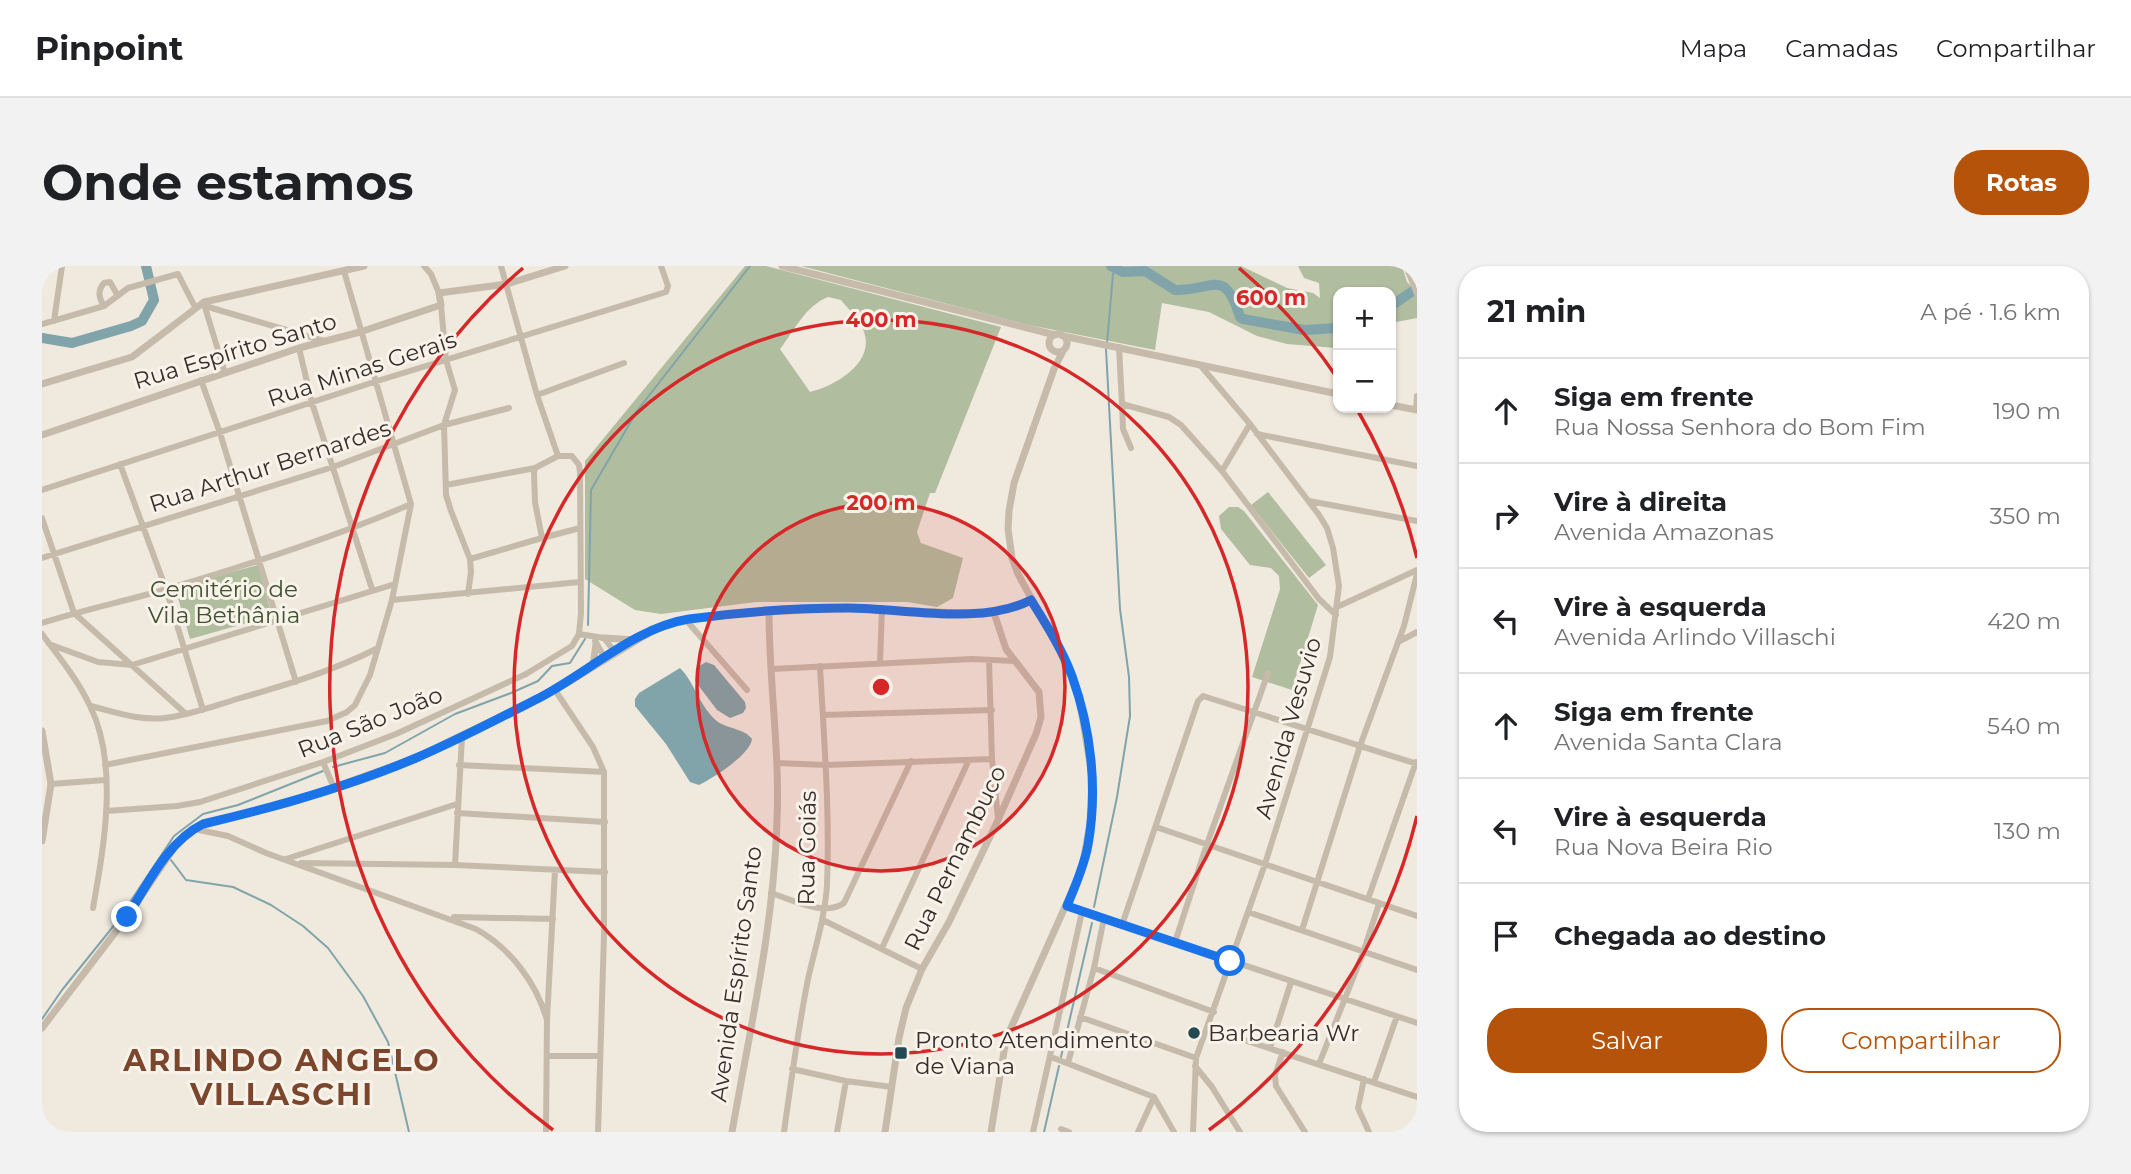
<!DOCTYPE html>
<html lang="pt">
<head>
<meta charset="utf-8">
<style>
  :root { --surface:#fff; --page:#f2f2f2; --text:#202124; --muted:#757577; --line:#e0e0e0; --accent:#b45309 }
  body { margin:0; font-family:Montserrat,sans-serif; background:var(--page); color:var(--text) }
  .controls { position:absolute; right:21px; top:21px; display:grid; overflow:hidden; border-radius:14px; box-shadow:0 2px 5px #0004 }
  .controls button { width:63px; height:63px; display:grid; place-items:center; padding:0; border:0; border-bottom:2px solid var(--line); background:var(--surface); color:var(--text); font:35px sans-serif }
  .stop { position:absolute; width:21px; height:21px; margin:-16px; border:5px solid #1a73e8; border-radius:50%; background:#fff }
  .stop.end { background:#1a73e8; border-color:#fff; box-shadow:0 2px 7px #0008 }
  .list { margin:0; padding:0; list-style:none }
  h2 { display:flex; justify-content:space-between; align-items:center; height:91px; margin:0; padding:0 28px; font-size:30px }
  h2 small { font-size:23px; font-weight:400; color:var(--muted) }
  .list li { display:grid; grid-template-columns:46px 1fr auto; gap:21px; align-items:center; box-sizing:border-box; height:105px; padding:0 28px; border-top:2px solid var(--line) }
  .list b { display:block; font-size:26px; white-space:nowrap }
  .list p { margin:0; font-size:23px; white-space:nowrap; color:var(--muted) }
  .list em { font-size:23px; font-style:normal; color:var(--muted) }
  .actions { display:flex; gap:14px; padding:21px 28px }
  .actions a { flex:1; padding:16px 0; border:2px solid var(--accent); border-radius:28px; text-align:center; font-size:24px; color:var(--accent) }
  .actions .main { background:var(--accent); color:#fff }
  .icon { flex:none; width:38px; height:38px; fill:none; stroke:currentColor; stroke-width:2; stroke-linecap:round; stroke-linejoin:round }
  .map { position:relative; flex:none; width:1375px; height:866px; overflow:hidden; border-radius:28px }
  header { display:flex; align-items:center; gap:42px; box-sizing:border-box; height:98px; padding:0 35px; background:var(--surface); border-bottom:2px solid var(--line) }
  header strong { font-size:33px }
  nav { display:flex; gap:38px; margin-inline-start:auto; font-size:24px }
  .intro { display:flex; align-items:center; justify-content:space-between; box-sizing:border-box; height:168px; padding:0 42px }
  h1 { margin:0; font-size:49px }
  .button { padding:18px 32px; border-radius:28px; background:var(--accent); color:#fff; font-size:24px; font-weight:700 }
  main { display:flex; gap:42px; padding:0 42px }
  aside { flex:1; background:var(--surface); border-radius:28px; box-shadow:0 2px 5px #0004 }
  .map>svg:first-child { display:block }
  .green { fill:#b0bd9f; fill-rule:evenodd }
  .water { fill:#80a4aa }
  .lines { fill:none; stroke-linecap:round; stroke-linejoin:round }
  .stream { stroke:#80a4aa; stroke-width:2 }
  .river { stroke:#80a4aa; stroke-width:10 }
  .minor { stroke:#c6baab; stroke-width:6 }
  .tertiary { stroke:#c6baab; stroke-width:7 }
  .route { stroke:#1a73e8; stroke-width:9 }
  .ring { fill:none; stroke:#d62828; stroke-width:3.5 }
  .poi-dot { fill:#234a52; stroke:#f8f3ea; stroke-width:2.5 }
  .labels { text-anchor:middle; stroke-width:6; stroke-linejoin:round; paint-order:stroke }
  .street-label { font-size:23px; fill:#352e29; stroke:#f8f3ea }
  .park-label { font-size:23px; fill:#415130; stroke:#f8f3ea }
  .poi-label { font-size:23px; fill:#352e29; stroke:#f8f3ea; text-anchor:start }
  .district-label { font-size:30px; font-weight:bold; letter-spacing:2px; fill:#7b462b; stroke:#f8f3ea }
  .centre { fill:#d62828; stroke:#f8f3ea; stroke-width:3.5 }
  .ring-label { font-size:21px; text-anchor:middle; font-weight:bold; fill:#d62828; stroke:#f8f3ea; stroke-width:6; stroke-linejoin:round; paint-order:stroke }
</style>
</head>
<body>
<header>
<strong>Pinpoint</strong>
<nav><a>Mapa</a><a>Camadas</a><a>Compartilhar</a></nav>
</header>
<div class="intro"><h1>Onde estamos</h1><a class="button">Rotas</a></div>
<main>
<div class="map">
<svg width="1375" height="866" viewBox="0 0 1375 866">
  <rect width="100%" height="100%" fill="#f0e9de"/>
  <path class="green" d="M703 0H724L959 61 893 227H888L875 266 879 277 921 292 911 332 895 341 865 336H714L619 348 593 344 543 313V195ZM786 31 799 34C807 44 818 54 822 66 833 97 793 120 768 126L738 83C753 64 762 41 786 31Z
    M759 0H1199L1245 22 1271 27 1278 32 1277 17 1262 12 1256 0H1360L1365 16 1375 26V52L1349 57V26H1296V81L1294 82 1245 78 1215 70 1167 46 1120 37 1113 84 987 59Z
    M1226 226 1284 299 1267 312 1209 239Z
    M1187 241H1196L1202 245 1276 339 1250 424 1210 411 1238 323 1237 310 1229 302 1208 299 1179 263 1177 250Z
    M216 299 230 350 148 373 133 322Z"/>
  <path class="water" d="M664 396 672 399 703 436 704 442 701 447 688 452 675 444 653 415 654 402Z
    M638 402C653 417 658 442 676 456 687 463 703 463 710 473 708 489 671 512 657 519L648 516 624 478 593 440V433L597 427Z"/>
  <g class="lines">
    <path class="stream" d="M1065 77 1071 8 1074 4
      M546 359 549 224 595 145 708 0
      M291 501 343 487 413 448 469 427 496 415 510 400 528 397 543 373
      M129 594 144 614 191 621 229 639 261 660 286 682 321 730 346 776 367 866
      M1052 641 1075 531 1088 450 1087 411 1078 343 1064 83
      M0 753 20 724 74 657 132 570 161 548 196 539 281 505
      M1019 791 1050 657
      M1002 866 1017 800"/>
    <path class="river" d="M1069 0 1081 6 1103 5 1133 24C1172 25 1182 0 1198 51L1201 53 1262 64 1296 62
      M1349 40 1375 22
      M0 72 30 77 89 60 100 55 112 34 104 0"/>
    <path class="minor" d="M382 0 389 8 397 27
      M459 0 495 129 516 190
      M1364 0 1375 28
      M162 38 183 107
      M399 39 404 94 413 124 402 159 404 229 409 245 428 293 429 306 426 328
      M62 40C57 32 55 25 62 17L68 16 76 30
      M163 40 282 75
      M12 55 20 0
      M0 58 62 40 86 22 136 8 153 41
      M1077 81 1080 138 1127 151 1139 159 1180 205 1208 158
      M257 82 270 137 330 323
      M159 114 178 167 254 416
      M495 129 582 97
      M1080 138 1081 163 1089 182
      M1374 144 1375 130
      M1215 168 1375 200
      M78 198 124 323 161 444
      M1180 205 1277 333 1294 349
      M404 219 493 202
      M0 224 332 116 624 26 626 20 619 0
      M1267 235 1375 255
      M0 252 32 347 144 448
      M0 292 291 201 402 159 467 142
      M428 293 500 272
      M350 334 538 316
      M1295 341 1375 304
      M644 354 705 424
      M0 357C41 344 83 335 125 323 206 299 291 272 369 238
      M0 368C17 391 36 414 48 440 77 498 62 580 51 642
      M537 368 562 372 573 386
      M553 375 563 392
      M1356 376 1375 366
      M7 378 56 396 90 399 353 318
      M947 394 950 493 956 552
      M838 396 840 342
      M730 403 930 393 972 395
      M513 424 551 481 562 506V669L556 866
      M49 440C73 446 98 455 123 452 148 449 172 440 195 433 244 419 291 405 336 382
      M781 449 950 444
      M281 496 292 522
      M735 497 784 499 950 493
      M63 499 285 455 305 446 313 439 328 409 350 334 369 238 302 5
      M417 499 562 506
      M9 518 63 514
      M64 545 135 540 158 536 281 496 354 468 484 408 530 380 537 368 539 347 538 206 537 199 530 190H516L493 202 492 206 493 236 500 272 538 262
      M415 547 563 556
      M1114 561 1375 650
      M152 563 186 570 224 587 434 663C468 682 494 716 505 754
      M244 593 415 538
      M259 597 413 599 563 606
      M413 599 420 471
      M729 627C751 634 782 651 802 637L869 495
      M1326 633 1374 496
      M1025 640 1375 757
      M1206 646 1375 704
      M412 651 511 653
      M781 654 880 703
      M1080 659 1156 435 1161 430 1375 498
      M1260 664 1318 480 1362 360 1375 308
      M1133 676 1165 578 1226 407
      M840 682 926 496
      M1052 702 1172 746
      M1038 751 1154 792
      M1166 762 1375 831
      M1228 782 1249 716
      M1241 786 1233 809 1234 820 1263 866
      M506 790H558
      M1009 791 1112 831 1132 866
      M1026 797 1052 702 1062 652
      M1277 798 1321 687 1337 638
      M1153 800 1170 821 1198 866
      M750 803 804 815 850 821
      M1322 813 1316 842 1327 866
      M1332 816 1355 750
      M1019 863 1027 866
      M504 866 505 754 513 604
      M742 866C749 815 756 764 766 713 773 682 783 651 785 619 788 546 782 473 778 400
      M795 866 804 815
      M991 866 1040 646
      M1096 866 1112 831
      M1151 866 1154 792 1223 598 1288 391 1297 320 1291 282 1285 262 1277 249 1208 158 1159 100"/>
    <path class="tertiary" d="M740 0 1013 69
      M1007 77a9 9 0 1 1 18 0a9 9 0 1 1-18 0Z
      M1021 70 1296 128
      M0 118 90 91 162 36 322 0
      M1349 139 1375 144
      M0 169 257 82 318 66 399 39 397 27 465 18 523 0
      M562 372 594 374
      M551 400 554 378
      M0 465 9 518 0 575
      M0 762 85 651 134 579 144 568 161 558 248 537 373 492 513 424 612 364 644 354 703 347 802 342 941 348 952 347 989 334
      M690 866C708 763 732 659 735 554 738 485 727 416 727 346
      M843 866 857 772 864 742 880 703 907 656 956 554 994 468 999 451 997 426 964 383 952 347
      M949 866 964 773 1040 603 1048 557 1050 510 1038 437 1029 407 1018 385 976 308 970 292 966 263 967 245 972 217 1012 103 1021 85"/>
  </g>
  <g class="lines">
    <path class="route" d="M85 651C105 619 126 575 161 558 234 541 305 521 374 492 414 475 454 454 493 434 542 410 593 361 647 353 699 346 753 342 806 342 863 342 938 360 989 334 1004 358 1020 383 1030 410 1049 463 1056 523 1046 579 1042 601 1033 620 1025 640L1188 695"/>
  </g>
  <circle cx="839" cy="421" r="184" fill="#d62828" fill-opacity=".12"/>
  <g class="ring">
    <circle cx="839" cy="421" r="184"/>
    <circle cx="839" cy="421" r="367"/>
    <path d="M1375 550A551 551 0 0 1 1167 864M511 864A551 551 0 0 1 481 2M1197 2A551 551 0 0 1 1296 113M1316 145A551 551 0 0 1 1375 292"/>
  </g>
  <g class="poi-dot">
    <circle cx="1152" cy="767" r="7"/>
    <rect x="852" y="780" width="14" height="14" rx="3.5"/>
  </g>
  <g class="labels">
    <g class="street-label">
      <text transform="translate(193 85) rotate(-17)" y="8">Rua Espírito Santo</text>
      <text transform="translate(320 103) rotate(-18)" y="8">Rua Minas Gerais</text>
      <text transform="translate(228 200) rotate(-18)" y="8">Rua Arthur Bernardes</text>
      <text transform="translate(328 456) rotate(-22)" y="8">Rua São João</text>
      <text transform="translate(1246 462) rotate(-74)" y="8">Avenida Vesuvio</text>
      <text transform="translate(765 582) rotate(-89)" y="8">Rua Goiás</text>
      <text transform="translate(913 592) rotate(-64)" y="8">Rua Pernambuco</text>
      <text transform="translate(694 708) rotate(-82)" y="8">Avenida Espírito Santo</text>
    </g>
    <g class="park-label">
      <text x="182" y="331">Cemitério de<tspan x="182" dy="26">Vila Bethânia</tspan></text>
    </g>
    <g class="poi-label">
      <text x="1166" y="775">Barbearia Wr</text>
      <text x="873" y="782">Pronto Atendimento<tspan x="873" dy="26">de Viana</tspan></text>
    </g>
    <g class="district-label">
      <text x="240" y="805">ARLINDO ANGELO<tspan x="240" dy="34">VILLASCHI</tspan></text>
    </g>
  </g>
  <circle cx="839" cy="421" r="10" class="centre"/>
  <g class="ring-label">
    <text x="1229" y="39">600 m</text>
    <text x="839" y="61">400 m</text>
    <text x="839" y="244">200 m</text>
  </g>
</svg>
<div class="controls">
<button>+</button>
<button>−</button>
</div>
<div class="stop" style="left:1188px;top:695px"></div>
<div class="stop end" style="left:85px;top:651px"></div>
</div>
<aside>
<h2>21 min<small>A pé · 1.6 km</small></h2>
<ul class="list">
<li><svg class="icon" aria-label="ahead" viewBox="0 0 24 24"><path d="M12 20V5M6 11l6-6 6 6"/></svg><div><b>Siga em frente</b><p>Rua Nossa Senhora do Bom Fim</p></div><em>190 m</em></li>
<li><svg class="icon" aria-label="right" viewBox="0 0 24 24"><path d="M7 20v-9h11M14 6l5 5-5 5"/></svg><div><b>Vire à direita</b><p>Avenida Amazonas</p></div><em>350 m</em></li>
<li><svg class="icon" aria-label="left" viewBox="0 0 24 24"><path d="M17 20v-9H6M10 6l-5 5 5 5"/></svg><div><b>Vire à esquerda</b><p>Avenida Arlindo Villaschi</p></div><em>420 m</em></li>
<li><svg class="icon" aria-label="ahead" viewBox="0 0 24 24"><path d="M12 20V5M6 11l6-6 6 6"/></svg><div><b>Siga em frente</b><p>Avenida Santa Clara</p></div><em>540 m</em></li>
<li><svg class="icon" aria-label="left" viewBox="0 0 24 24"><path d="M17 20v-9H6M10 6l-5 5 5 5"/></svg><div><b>Vire à esquerda</b><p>Rua Nova Beira Rio</p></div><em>130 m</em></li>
<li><svg class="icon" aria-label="arrive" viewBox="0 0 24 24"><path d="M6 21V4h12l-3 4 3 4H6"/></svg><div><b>Chegada ao destino</b></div></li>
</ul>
<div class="actions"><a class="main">Salvar</a><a>Compartilhar</a></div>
</aside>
</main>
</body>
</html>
